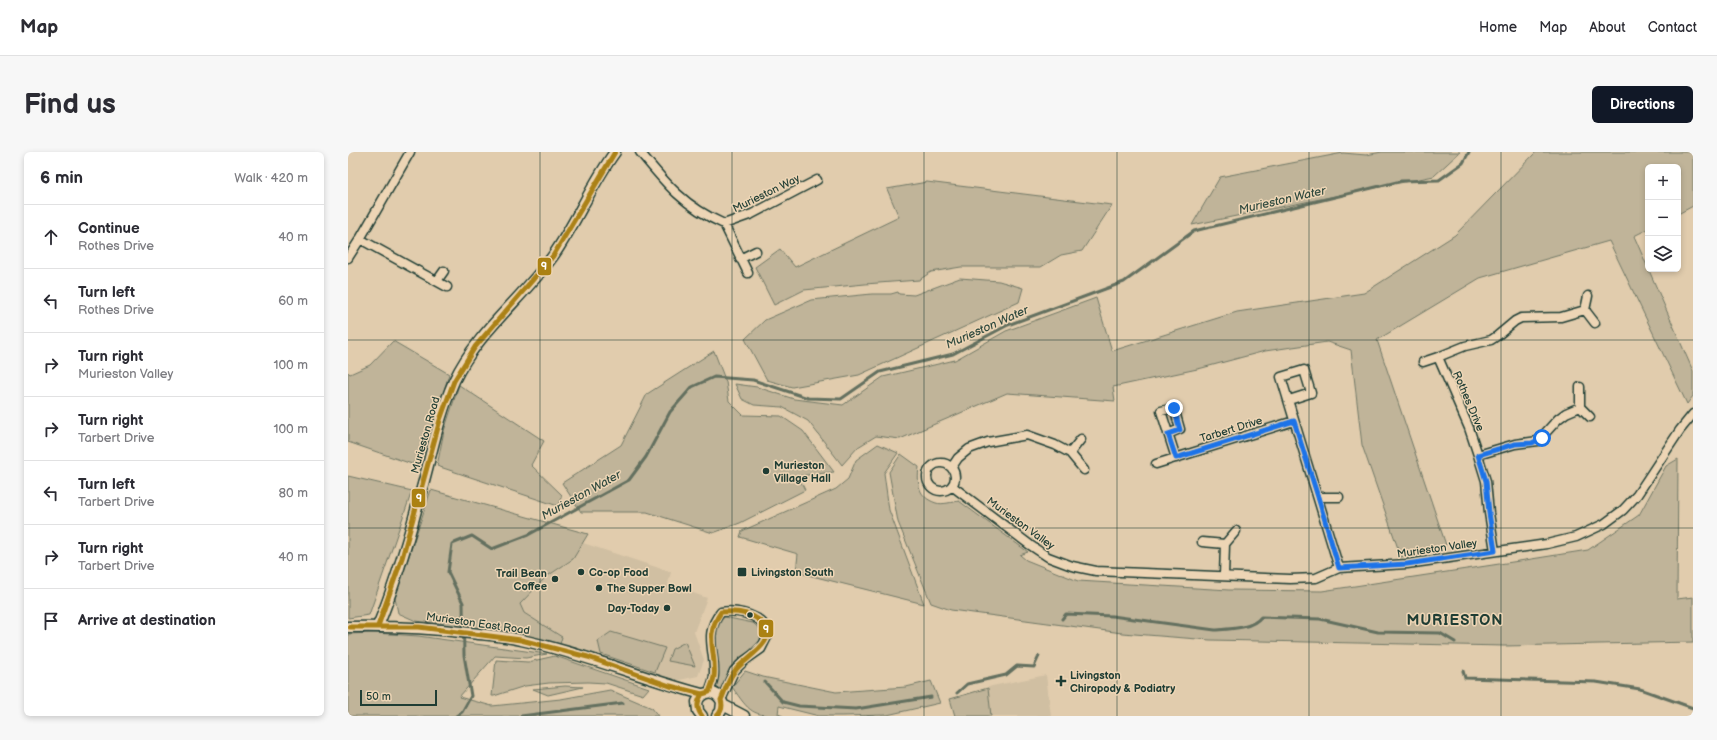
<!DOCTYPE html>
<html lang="en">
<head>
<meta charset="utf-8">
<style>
  :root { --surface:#fff; --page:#f7f7f7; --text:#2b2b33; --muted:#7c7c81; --line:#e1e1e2; --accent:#111827 }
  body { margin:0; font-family:"Balsamiq Sans",sans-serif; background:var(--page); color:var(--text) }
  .controls { position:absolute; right:12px; top:12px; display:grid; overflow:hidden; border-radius:6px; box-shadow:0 2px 6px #0003 }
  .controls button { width:36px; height:36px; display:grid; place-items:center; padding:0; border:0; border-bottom:1px solid var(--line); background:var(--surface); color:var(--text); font:20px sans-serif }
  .scale { position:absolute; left:12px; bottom:10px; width:77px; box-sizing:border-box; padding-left:4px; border:2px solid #1f3d34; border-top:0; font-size:11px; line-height:14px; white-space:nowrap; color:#1f3d34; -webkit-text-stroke:3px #edd5b5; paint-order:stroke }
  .stop { position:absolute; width:12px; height:12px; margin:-9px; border:3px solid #1a73e8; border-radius:50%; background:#fff }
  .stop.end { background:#1a73e8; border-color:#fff; box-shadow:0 1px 4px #0008 }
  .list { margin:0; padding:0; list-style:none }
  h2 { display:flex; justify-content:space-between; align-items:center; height:52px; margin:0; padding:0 16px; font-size:17px }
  h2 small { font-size:13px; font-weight:400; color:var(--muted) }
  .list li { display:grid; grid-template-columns:26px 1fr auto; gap:12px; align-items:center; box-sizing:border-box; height:64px; padding:0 16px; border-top:1px solid var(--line) }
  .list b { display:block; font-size:15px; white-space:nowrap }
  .list p { margin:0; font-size:13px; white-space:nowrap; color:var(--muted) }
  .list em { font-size:13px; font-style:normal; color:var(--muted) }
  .icon { flex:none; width:22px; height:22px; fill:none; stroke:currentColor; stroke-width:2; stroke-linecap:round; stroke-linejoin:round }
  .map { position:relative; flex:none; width:1345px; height:564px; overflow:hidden; border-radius:6px }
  header { display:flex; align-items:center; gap:24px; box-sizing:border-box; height:56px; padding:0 20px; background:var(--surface); border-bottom:1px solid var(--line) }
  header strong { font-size:19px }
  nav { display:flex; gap:22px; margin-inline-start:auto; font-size:14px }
  .intro { display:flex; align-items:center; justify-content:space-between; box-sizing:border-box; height:96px; padding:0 24px }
  h1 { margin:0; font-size:28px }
  .button { padding:10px 18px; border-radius:6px; background:var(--accent); color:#fff; font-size:14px; font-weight:700 }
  main { display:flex; gap:24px; padding:0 24px }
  aside { flex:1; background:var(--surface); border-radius:6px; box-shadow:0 2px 6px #0003 }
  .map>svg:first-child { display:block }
  .built { fill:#d0bfa2 }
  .green { fill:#c0b499; stroke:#707866 }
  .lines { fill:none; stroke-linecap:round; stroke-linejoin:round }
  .stream { stroke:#636f5f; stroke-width:3 }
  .minor-casing { stroke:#1f3d34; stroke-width:11 }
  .tertiary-casing { stroke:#1f3d34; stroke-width:13 }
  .minor { stroke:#edd5b5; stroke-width:8 }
  .tertiary { stroke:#edd5b5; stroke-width:10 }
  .bus-1-casing { stroke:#edd5b5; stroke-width:8 }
  .bus-1 { stroke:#ab8112; stroke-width:5 }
  .route { stroke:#1a73e8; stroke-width:5 }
  .grid { fill:none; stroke:#1f3d34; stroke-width:1; stroke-opacity:0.55 }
  .poi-dot { fill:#1f3d34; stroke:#edd5b5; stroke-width:1.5 }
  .labels { text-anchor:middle; stroke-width:3; stroke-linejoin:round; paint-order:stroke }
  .street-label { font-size:11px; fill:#1f3d34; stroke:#edd5b5 }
  .poi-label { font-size:11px; font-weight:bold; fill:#1f3d34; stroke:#edd5b5; text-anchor:start }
  .water-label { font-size:12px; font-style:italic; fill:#304a3f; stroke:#edd5b5 }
  .district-label { font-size:15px; font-weight:bold; letter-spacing:1px; fill:#1f3d34; stroke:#edd5b5 }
  .line-badge { stroke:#edd5b5; stroke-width:1.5 }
  .badge-label { font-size:11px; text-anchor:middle; font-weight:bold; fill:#fff }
</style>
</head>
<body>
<header>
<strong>Map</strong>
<nav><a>Home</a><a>Map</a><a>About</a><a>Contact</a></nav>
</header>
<div class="intro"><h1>Find us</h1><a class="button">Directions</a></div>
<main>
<aside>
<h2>6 min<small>Walk · 420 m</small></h2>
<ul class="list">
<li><svg class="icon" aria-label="ahead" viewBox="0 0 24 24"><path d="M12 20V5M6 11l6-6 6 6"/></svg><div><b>Continue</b><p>Rothes Drive</p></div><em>40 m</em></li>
<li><svg class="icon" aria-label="left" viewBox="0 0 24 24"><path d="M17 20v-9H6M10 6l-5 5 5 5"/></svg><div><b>Turn left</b><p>Rothes Drive</p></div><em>60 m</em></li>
<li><svg class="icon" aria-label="right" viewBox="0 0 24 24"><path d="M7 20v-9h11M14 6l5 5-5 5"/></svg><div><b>Turn right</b><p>Murieston Valley</p></div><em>100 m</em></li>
<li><svg class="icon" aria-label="right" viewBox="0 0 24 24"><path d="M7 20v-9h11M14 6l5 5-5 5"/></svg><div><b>Turn right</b><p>Tarbert Drive</p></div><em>100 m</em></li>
<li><svg class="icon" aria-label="left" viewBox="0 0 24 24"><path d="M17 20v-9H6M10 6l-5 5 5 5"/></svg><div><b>Turn left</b><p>Tarbert Drive</p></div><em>80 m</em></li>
<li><svg class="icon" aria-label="right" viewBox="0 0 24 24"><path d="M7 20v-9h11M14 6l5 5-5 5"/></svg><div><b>Turn right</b><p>Tarbert Drive</p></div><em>40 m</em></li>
<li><svg class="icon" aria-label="arrive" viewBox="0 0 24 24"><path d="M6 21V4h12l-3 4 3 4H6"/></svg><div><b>Arrive at destination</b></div></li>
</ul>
</aside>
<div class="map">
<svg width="1345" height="564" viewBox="0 0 1345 564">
  <rect width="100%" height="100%" fill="#e1ccad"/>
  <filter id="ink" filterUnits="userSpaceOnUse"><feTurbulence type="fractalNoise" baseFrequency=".025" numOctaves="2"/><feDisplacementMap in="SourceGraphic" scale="8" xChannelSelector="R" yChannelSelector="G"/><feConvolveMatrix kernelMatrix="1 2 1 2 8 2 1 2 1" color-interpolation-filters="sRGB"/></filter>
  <g filter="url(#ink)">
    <path class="built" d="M235 391 323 420 320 432 359 446 346 480 356 508 350 524 323 530 212 492 214 485 176 461 172 452 198 425 225 407Z
      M698 523 703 564H607L602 547 644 534Z"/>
    <path class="green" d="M1034 0H1112L1086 24 844 73 872 25 995 1 1018 3Z
      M1188 0H1345V54L1330 62V15H1300V77L1286 84 1345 219V244L1339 252 1261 89 1132 126 1029 188 1098 393 1053 405 1014 293 1003 198 979 190 917 199 854 216 765 235 767 249 659 241 552 287 528 284 510 295 494 313 460 269 434 255 406 253 394 247 387 232 409 235 446 247 495 253 535 225 607 208 658 179 748 146 764 199 889 160 1016 141 1107 83Z
      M579 30 764 53 734 99 713 103 693 115H613L583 120 571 128 517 132 456 138 426 153 407 115 432 97 447 115 551 65 539 37Z
      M612 126 651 129 675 136 671 150 511 223 444 235 419 228 397 187 417 168 463 148 524 142H543L550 140 551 142 566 143Z
      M45 189 101 222 79 296 64 312 0 290V220L2 222 22 213Z
      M366 199 378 230 381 249 395 263 433 264 455 279 486 320 450 324 457 338 392 371 365 381 299 360H233L214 331 273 293 299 242Z
      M111 233 196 289 183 313 214 343 210 354 89 314 96 279Z
      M530 292 550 301 536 321 541 358 576 452 448 420 450 402 392 385 394 379 488 337 500 327 508 308Z
      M553 302 571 315C569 332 570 345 588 351 594 353 604 350 611 349L680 400 672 403 678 408 730 429 881 438 974 439 1171 409 1240 398 1291 363 1318 314 1330 307 1329 447 1345 445V490L1157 494 862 488 774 481 603 458 583 451 550 370 541 320Z
      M0 324 64 339 21 463 0 466Z
      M83 338 240 382 225 407 198 425 172 452 176 461 214 485 212 492 155 479 68 469 50 461 47 446Z
      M376 465 405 471 413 478 412 488C396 504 382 516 374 537L366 535C368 530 370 525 370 519 371 501 363 481 376 465Z
      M263 480 317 496 307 520 253 502 250 489Z
      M27 481 70 484 199 502 178 506 147 504 111 545 144 554 213 547 262 538 304 556 310 564H0V482Z
      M337 490 347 514 320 509 324 497Z
      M207 504 301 536 295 543 258 531 240 530 201 531 177 534 146 544H144L148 508 180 510Z
      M397 519 415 525 488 540 558 535 583 529 592 551 539 563 494 564H471L431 554 430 562 435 564C403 564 402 560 384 535Z
      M217 534 235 535 200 543 185 537Z
      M640 536 643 564H607L602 547Z"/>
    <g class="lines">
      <path class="stream" d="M714 467 718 462 764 464 867 478C881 477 904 477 913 465L972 467 1030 480 1092 481 1107 490
        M1115 519 1117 526 1248 530 1292 537 1345 556
        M417 530 435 550 451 554 508 557 583 545
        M609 541 619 532 658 523 669 514 686 515 691 504
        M108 564 114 560 123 544 116 503 115 451 100 420 104 392 124 384 144 397 180 383 281 328 298 305 322 260 344 235 366 225 405 228 460 246 493 247 532 220 605 202 660 173 776 130 846 79 1053 29 1091 28 1115 11 1121 0
        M173 564 275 551"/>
      <defs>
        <path id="minor" d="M62 0 12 87 99 135
          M292 0C318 32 337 55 376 72L404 62 469 28
          M376 72 400 121
          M0 106 12 87
          M392 107 408 99
          M89 129 96 119
          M1237 158 1247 171
          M1075 210 1090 205
          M941 248 963 241 956 218 933 225 991 416
          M1232 255 1242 265
          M820 282 832 277 826 256 813 259 828 306
          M722 301 733 287
          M1130 303 1167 292 1190 289 1210 267 1218 261 1232 255V235
          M579 325a14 14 0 1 1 28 0a14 14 0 1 1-28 0Z
          M808 312 946 269
          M604 315 610 306 621 297 640 290 679 283 707 293 722 301 736 318
          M604 334 682 393 700 405 724 414 748 419 942 427 968 426 991 416 1059 412 1199 392 1228 385 1256 372 1275 358 1289 343 1332 278 1345 262
          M970 345H991
          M854 390 877 392 876 424
          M877 392 888 379
          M1147 399 1141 361 1138 329 1130 303 1121 276 1090 205 1117 194 1143 188 1149 184 1167 169 1173 166 1213 165 1237 158 1240 144
          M361 540C363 534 366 528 366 522 367 498 355 481 373 460 385 458 408 461 416 473 418 476 419 482 419 485L413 497 396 509 386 519 373 548"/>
        <path id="tertiary" d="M30 474C48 430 62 382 74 336 84 300 91 263 106 229 129 180 174 147 205 104 228 71 243 33 267 0
          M0 475C41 474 81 476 122 481 139 483 156 484 173 488 235 501 293 526 354 542
          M375 553 396 564
          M354 564 350 559 349 550C354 538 368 537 374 550L373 559 369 564"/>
      </defs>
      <use href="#minor" class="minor-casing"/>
      <use href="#tertiary" class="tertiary-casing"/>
      <use href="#minor" class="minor"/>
      <use href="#tertiary" class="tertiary"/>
      <defs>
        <path id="bus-1" d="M30 474 54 406 92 268 106 229 127 195 205 104 267 0
          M2 475H71L173 488 240 505 322 534 354 542
          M354 564C348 556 349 550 354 542L361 540C363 535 365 530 366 525 369 498 355 486 373 460 386 459 401 460 411 468 437 489 394 506 386 520 380 528 377 539 373 548 375 554 374 559 369 564"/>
      </defs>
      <use href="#bus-1" class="bus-1-casing"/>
      <use href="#bus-1" class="bus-1"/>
    </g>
  </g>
  <g class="lines" filter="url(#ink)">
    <path class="route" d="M826 256 832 278 820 282 828 306 946 269 970 345 991 416 1059 412 1147 399 1141 361 1138 329 1130 303 1167 292 1184 291 1194 286"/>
  </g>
  <path class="grid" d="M192 0V564M384 0V564M576 0V564M769 0V564M961 0V564M1153 0V564M0 188H1345M0 376H1345"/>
  <g class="poi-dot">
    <circle cx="418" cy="319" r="4"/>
    <circle cx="233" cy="420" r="4"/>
    <rect x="389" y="415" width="10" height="10" rx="2"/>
    <circle cx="207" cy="427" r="4"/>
    <circle cx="251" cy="436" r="4"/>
    <circle cx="319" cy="456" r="4"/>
    <circle cx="402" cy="463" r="3.5"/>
    <path d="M711 523h4v4h4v4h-4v4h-4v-4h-4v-4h4z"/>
  </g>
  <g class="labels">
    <g class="street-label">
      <text transform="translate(418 41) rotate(-26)" y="4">Murieston Way</text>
      <text transform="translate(1121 249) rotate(67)" y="4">Rothes Drive</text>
      <text transform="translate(883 277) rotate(-17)" y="4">Tarbert Drive</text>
      <text transform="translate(77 283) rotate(-74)" y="4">Murieston Road</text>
      <text transform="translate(673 371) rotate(36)" y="4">Murieston Valley</text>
      <text transform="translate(1089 396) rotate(-8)" y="4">Murieston Valley</text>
      <text transform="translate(130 471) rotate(8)" y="4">Murieston East Road</text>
    </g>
    <g class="poi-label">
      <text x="426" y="317">Murieston<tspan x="426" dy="13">Village Hall</tspan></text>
      <text x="241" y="424">Co-op Food</text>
      <text x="403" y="424">Livingston South</text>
      <text x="199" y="425" text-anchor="end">Trail Bean<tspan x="199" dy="13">Coffee</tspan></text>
      <text x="259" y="440">The Supper Bowl</text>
      <text x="311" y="460" text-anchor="end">Day-Today</text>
      <text x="722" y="527">Livingston<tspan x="722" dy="13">Chiropody &amp; Podiatry</tspan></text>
    </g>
    <g class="water-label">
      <text transform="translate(934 48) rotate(-13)" y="4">Murieston Water</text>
      <text transform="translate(639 175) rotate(-24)" y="4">Murieston Water</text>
      <text transform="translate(233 343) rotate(-29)" y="4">Murieston Water</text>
    </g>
    <g class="district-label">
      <text x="1107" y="473">MURIESTON</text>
    </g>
  </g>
  <g class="line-badge">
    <rect x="189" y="105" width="15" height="19" rx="4" fill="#ab8112"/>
    <rect x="63" y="336" width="15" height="20" rx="4" fill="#ab8112"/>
    <rect x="410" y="467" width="16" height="19" rx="4" fill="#ab8112"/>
  </g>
  <g class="badge-label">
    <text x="196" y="118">9</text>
    <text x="71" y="350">9</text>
    <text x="418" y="481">9</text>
  </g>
</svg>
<div class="controls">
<button>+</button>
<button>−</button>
<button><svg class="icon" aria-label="layers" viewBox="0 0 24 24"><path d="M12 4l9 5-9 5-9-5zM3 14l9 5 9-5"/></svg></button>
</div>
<div class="scale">50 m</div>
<div class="stop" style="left:1194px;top:286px"></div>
<div class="stop end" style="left:826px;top:256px"></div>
</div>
</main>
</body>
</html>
